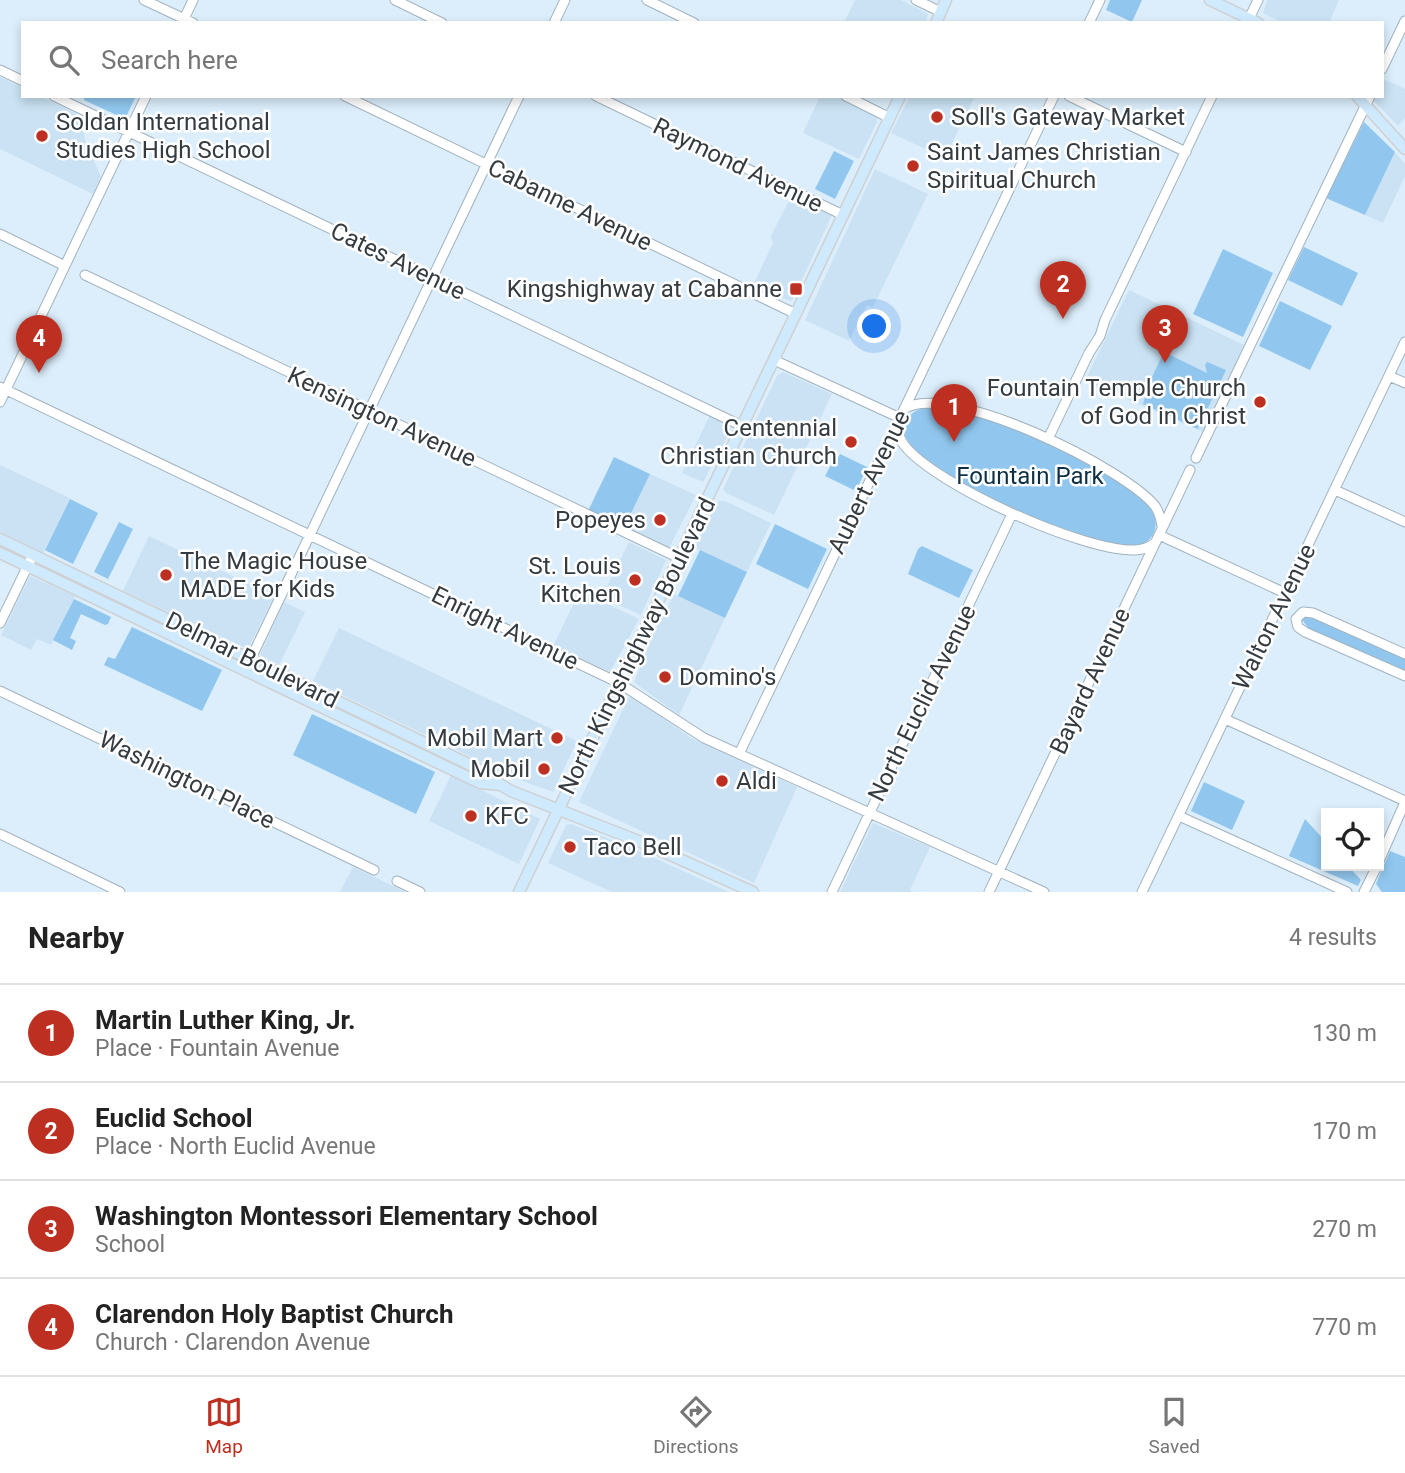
<!DOCTYPE html>
<html lang="en">
<head>
<meta charset="utf-8">
<style>
  :root { --surface:#fff; --page:#f6f6f6; --text:#222; --muted:#767676; --line:#e0e0e0; --accent:#bc2f21 }
  body { margin:0; font-family:Roboto,sans-serif; background:var(--page); color:var(--text) }
  .controls { position:absolute; right:21px; bottom:21px; display:grid; overflow:hidden; border-radius:0px; box-shadow:0 4px 10px #0003 }
  .controls button { width:63px; height:63px; display:grid; place-items:center; padding:0; border:0; border-bottom:2px solid var(--line); background:var(--surface); color:var(--text); font:35px sans-serif }
  .you { position:absolute; left:875px; top:327px; width:24px; height:24px; margin:-18px; border:5px solid #fff; border-radius:50%; background:#1a73e8; box-shadow:0 0 0 10px #1a73e833 }
  .badge { display:grid; place-items:center; width:46px; height:46px; border-radius:50%; background:var(--accent); color:#fff; font-size:23px; font-weight:700 }
  .pin { position:absolute; translate:-50% -58px; filter:drop-shadow(0 2px 4px #0008) }
  .pin::after { content:''; position:absolute; top:37px; width:24px; height:21px; background:inherit; clip-path:polygon(0 0,100% 0,50% 100%) }
  .list { margin:0; padding:0; list-style:none }
  h2 { display:flex; justify-content:space-between; align-items:center; height:91px; margin:0; padding:0 28px; font-size:30px }
  h2 small { font-size:23px; font-weight:400; color:var(--muted) }
  .list li { display:grid; grid-template-columns:46px 1fr auto; gap:21px; align-items:center; box-sizing:border-box; height:98px; padding:0 28px; border-top:2px solid var(--line) }
  .list b { display:block; font-size:26px; white-space:nowrap }
  .list p { margin:0; font-size:23px; white-space:nowrap; color:var(--muted) }
  .list em { font-size:23px; font-style:normal; color:var(--muted) }
  .icon { flex:none; width:38px; height:38px; fill:none; stroke:currentColor; stroke-width:2; stroke-linecap:round; stroke-linejoin:round }
  .map { position:relative; flex:none; width:1405px; height:892px; overflow:hidden }
  .search { position:absolute; background:var(--surface); box-shadow:0 4px 10px #0003; left:21px; right:21px; top:21px; height:77px; display:flex; align-items:center; gap:18px; box-sizing:border-box; padding:0 24px; border-radius:0px; color:var(--muted); font-size:26px }
  .sheet { height:483px; background:var(--surface) }
  nav { display:flex; justify-content:space-around; align-items:center; box-sizing:border-box; height:98px; border-top:2px solid var(--line); background:var(--surface); font-size:19px; color:var(--muted) }
  nav a { display:grid; justify-items:center; gap:4px }
  nav .on { color:var(--accent) }
  .map>svg:first-child { display:block }
  .built { fill:#cae2f3 }
  .green { fill:#91c7ee }
  .lines { fill:none; stroke-linecap:round; stroke-linejoin:round }
  .minor-casing { stroke:#a1b2be; stroke-width:11 }
  .major-casing { stroke:#cfd0d1; stroke-width:13 }
  .minor { stroke:#fff; stroke-width:9 }
  .major { stroke:#d0eafd; stroke-width:10 }
  .poi-dot { fill:#bc2f21; stroke:#fff; stroke-width:2.5 }
  .labels { text-anchor:middle; stroke-width:5; stroke-linejoin:round; paint-order:stroke }
  .poi-label { font-size:24px; fill:#353c41; stroke:#fff; text-anchor:start }
  .street-label { font-size:24px; fill:#353c41; stroke:#fff }
  .park-label { font-size:24px; fill:#0d3046; stroke:#fff }
</style>
</head>
<body>
<div class="map">
<svg width="1405" height="892" viewBox="0 0 1405 892">
  <rect width="100%" height="100%" fill="#dceefb"/>
  <path class="built" d="M855 0H901L928 14 925 23H844Z
    M1267 0H1339L1329 23H1283L1263 13Z
    M0 77 23 88V96H40L79 115 86 143 101 177 93 194 0 149Z
    M1384 79 1405 89V118L1398 126 1374 101 1375 96H1382Z
    M820 96H835L877 116V122L859 159 803 133Z
    M910 96H975L945 158 891 133Z
    M1395 152 1405 164V176L1383 223 1365 215Z
    M875 169 928 194 873 307 867 305 849 341 805 320Z
    M792 195 832 215 793 299 790 301 753 285 773 243 771 236Z
    M1129 290 1244 345 1203 432 1085 381Z
    M783 372 832 394 774 515 726 493 723 489 777 376Z
    M710 415 729 424 731 430 703 482 682 473Z
    M0 465 70 498 43 553 0 532Z
    M650 474 696 495 669 548 624 528Z
    M718 501H725L771 523 747 572 695 548Z
    M149 536 274 596 248 649 123 591Z
    M629 542 666 560 641 615 602 597Z
    M30 576 75 596 51 645 37 639 31 650 1 635Z
    M580 591 639 619 610 672 553 646Z
    M674 594 725 618 679 715 634 682 653 635Z
    M284 602 305 612 279 665 260 655Z
    M339 628 577 741 553 792 517 779 313 681Z
    M629 697 635 698 691 738 797 787 754 883 579 802Z
    M451 775 540 819 519 864 429 821Z
    M873 823 930 847 910 890 913 892H840Z
    M571 824 637 850 729 892H612L548 863 566 825Z
    M353 867 406 892H340Z"/>
  <path class="green" d="M1110 0H1142L1132 22 1106 10Z
    M84 96H136L125 119 84 100Z
    M1364 122 1395 152 1365 215 1326 198Z
    M834 151 854 161 835 199 815 189Z
    M1304 247 1358 273 1342 306 1288 280Z
    M1223 249 1273 273 1243 337 1193 314Z
    M1280 301 1332 326 1310 370 1259 346Z
    M1164 352 1207 373 1205 365 1207 362 1226 370 1198 429 1143 404 1150 381Z
    M926 407C987 413 1058 442 1109 476 1125 487 1161 505 1155 529 1154 537 1146 544 1137 546 1092 551 932 479 908 441 897 425 909 411 926 407Z
    M840 454 867 467 856 491 825 476 835 457 838 458Z
    M614 457 650 474 624 528 588 511Z
    M70 499 98 513 73 564 45 550Z
    M119 522 133 529 108 579 94 572Z
    M775 524 827 549 808 589 756 564Z
    M922 546 973 570 959 598 908 574 918 549Z
    M700 550 747 572 725 618 678 596Z
    M74 599 111 617 108 624 105 625 81 614 70 638 76 641 72 650 53 640Z
    M1309 615 1405 658V672L1309 629 1300 617Z
    M132 627 222 670 202 711 104 665 108 657 115 659Z
    M312 714 435 772 416 814 293 755Z
    M1204 782 1245 801 1232 830 1191 811Z
    M1305 819 1326 842V866H1348L1361 880 1358 886 1289 856Z
    M1390 851 1405 857V892H1382L1376 884Z"/>
  <g class="lines">
    <defs>
      <path id="minor" d="M144 0 193 23
        M395 0 442 23
        M647 0 694 23
        M916 0 941 12
        M183 21 193 0
        M554 23 565 0
        M1089 23 1100 0
        M1247 23 1258 0
        M1382 69 1405 21
        M0 70 23 81
        M54 96 742 426
        M345 96 796 314
        M596 96 843 215
        M846 96 890 118
        M1069 96 1186 152
        M0 234 65 266
        M85 275 679 558
        M774 360 900 418
        M1389 376 1405 383
        M0 387 619 683 704 738 1044 892
        M0 402 146 96
        M904 409C946 380 1125 468 1155 506 1159 512 1161 519 1162 526
        M897 425C898 432 899 439 904 445 935 485 1084 552 1135 550 1143 550 1149 547 1155 543
        M1048 439 1089 353 1100 336 1105 320 1212 96
        M1196 458 1370 96
        M1335 490 1405 522
        M1159 535 1285 593
        M0 623 33 555
        M1405 654 1313 613 1303 612 1296 619 1298 627 1305 632 1405 676
        M245 671 519 96
        M0 691 374 870
        M1225 719 1405 801
        M739 754 1054 96
        M1179 816 1347 892
        M0 834 120 892
        M1379 861 1405 802
        M397 881 420 892
        M832 892 1012 514
        M989 892 1190 470
        M1142 892 1405 342
        M1364 892 1377 866"/>
      <path id="major" d="M1210 0 1258 23
        M936 23 946 0
        M1357 96 1405 149
        M0 539 485 772 501 785 511 791 646 844 753 892
        M0 553 480 783 501 785
        M519 892 900 96"/>
    </defs>
    <use href="#minor" class="minor-casing"/>
    <use href="#major" class="major-casing"/>
    <use href="#minor" class="minor"/>
    <use href="#major" class="major"/>
  </g>
  <g class="poi-dot">
    <circle cx="937" cy="117" r="7"/>
    <circle cx="42" cy="136" r="7"/>
    <circle cx="913" cy="166" r="7"/>
    <rect x="789" y="282" width="14" height="14" rx="3.5"/>
    <circle cx="1260" cy="402" r="7"/>
    <circle cx="851" cy="442" r="7"/>
    <circle cx="660" cy="520" r="7"/>
    <circle cx="166" cy="575" r="7"/>
    <circle cx="635" cy="580" r="7"/>
    <circle cx="665" cy="677" r="7"/>
    <circle cx="557" cy="738" r="7"/>
    <circle cx="544" cy="769" r="7"/>
    <circle cx="722" cy="781" r="7"/>
    <circle cx="471" cy="816" r="7"/>
    <circle cx="570" cy="847" r="7"/>
  </g>
  <g class="labels">
    <g class="poi-label">
      <text x="951" y="125">Soll's Gateway Market</text>
      <text x="56" y="130">Soldan International<tspan x="56" dy="28">Studies High School</tspan></text>
      <text x="927" y="160">Saint James Christian<tspan x="927" dy="28">Spiritual Church</tspan></text>
      <text x="782" y="297" text-anchor="end">Kingshighway at Cabanne</text>
      <text x="1246" y="396" text-anchor="end">Fountain Temple Church<tspan x="1246" dy="28">of God in Christ</tspan></text>
      <text x="837" y="436" text-anchor="end">Centennial<tspan x="837" dy="28">Christian Church</tspan></text>
      <text x="646" y="528" text-anchor="end">Popeyes</text>
      <text x="180" y="569">The Magic House<tspan x="180" dy="28">MADE for Kids</tspan></text>
      <text x="621" y="574" text-anchor="end">St. Louis<tspan x="621" dy="28">Kitchen</tspan></text>
      <text x="679" y="685">Domino's</text>
      <text x="543" y="746" text-anchor="end">Mobil Mart</text>
      <text x="530" y="777" text-anchor="end">Mobil</text>
      <text x="736" y="789">Aldi</text>
      <text x="485" y="824">KFC</text>
      <text x="584" y="855">Taco Bell</text>
    </g>
    <g class="street-label">
      <text transform="translate(738 165) rotate(26)" y="8">Raymond Avenue</text>
      <text transform="translate(570 205) rotate(26)" y="8">Cabanne Avenue</text>
      <text transform="translate(398 261) rotate(26)" y="8">Cates Avenue</text>
      <text transform="translate(382 417) rotate(25)" y="8">Kensington Avenue</text>
      <text transform="translate(869 482) rotate(-64)" y="8">Aubert Avenue</text>
      <text transform="translate(1274 617) rotate(-64)" y="8">Walton Avenue</text>
      <text transform="translate(505 628) rotate(26)" y="8">Enright Avenue</text>
      <text transform="translate(637 646) rotate(-64)" y="8">North Kingshighway Boulevard</text>
      <text transform="translate(252 660) rotate(26)" y="8">Delmar Boulevard</text>
      <text transform="translate(1090 681) rotate(-65)" y="8">Bayard Avenue</text>
      <text transform="translate(922 703) rotate(-64)" y="8">North Euclid Avenue</text>
      <text transform="translate(187 780) rotate(26)" y="8">Washington Place</text>
    </g>
    <g class="park-label">
      <text x="1030" y="484">Fountain Park</text>
    </g>
  </g>
</svg>
<div class="controls">
<button><svg class="icon" aria-label="locate" viewBox="0 0 24 24"><circle cx="12" cy="12" r="6"/><path d="M12 2v4M12 18v4M2 12h4M18 12h4"/></svg></button>
</div>
<div class="you"></div>
<div class="pin badge" style="left:954px;top:442px">1</div>
<div class="pin badge" style="left:1063px;top:319px">2</div>
<div class="pin badge" style="left:1165px;top:363px">3</div>
<div class="pin badge" style="left:39px;top:373px">4</div>
<div class="search"><svg class="icon" aria-label="search" viewBox="0 0 24 24"><circle cx="10" cy="10" r="6"/><path d="M15 15l6 6"/></svg>Search here</div>
</div>
<section class="sheet">
<h2>Nearby<small>4 results</small></h2>
<ul class="list">
<li><span class="badge">1</span><div><b>Martin Luther King, Jr.</b><p>Place · Fountain Avenue</p></div><em>130 m</em></li>
<li><span class="badge">2</span><div><b>Euclid School</b><p>Place · North Euclid Avenue</p></div><em>170 m</em></li>
<li><span class="badge">3</span><div><b>Washington Montessori Elementary School</b><p>School</p></div><em>270 m</em></li>
<li><span class="badge">4</span><div><b>Clarendon Holy Baptist Church</b><p>Church · Clarendon Avenue</p></div><em>770 m</em></li>
</ul>
</section>
<nav>
<a class="on"><svg class="icon" aria-label="map" viewBox="0 0 24 24"><path d="M3 6l6-2 6 2 6-2v14l-6 2-6-2-6 2zM9 4v14M15 6v14"/></svg>Map</a>
<a><svg class="icon" aria-label="directions" viewBox="0 0 24 24"><path d="M12 3l9 9-9 9-9-9zM9 14v-3h6M13 9l2 2-2 2"/></svg>Directions</a>
<a><svg class="icon" aria-label="saved" viewBox="0 0 24 24"><path d="M7 4h10v16l-5-4-5 4z"/></svg>Saved</a>
</nav>
</body>
</html>
